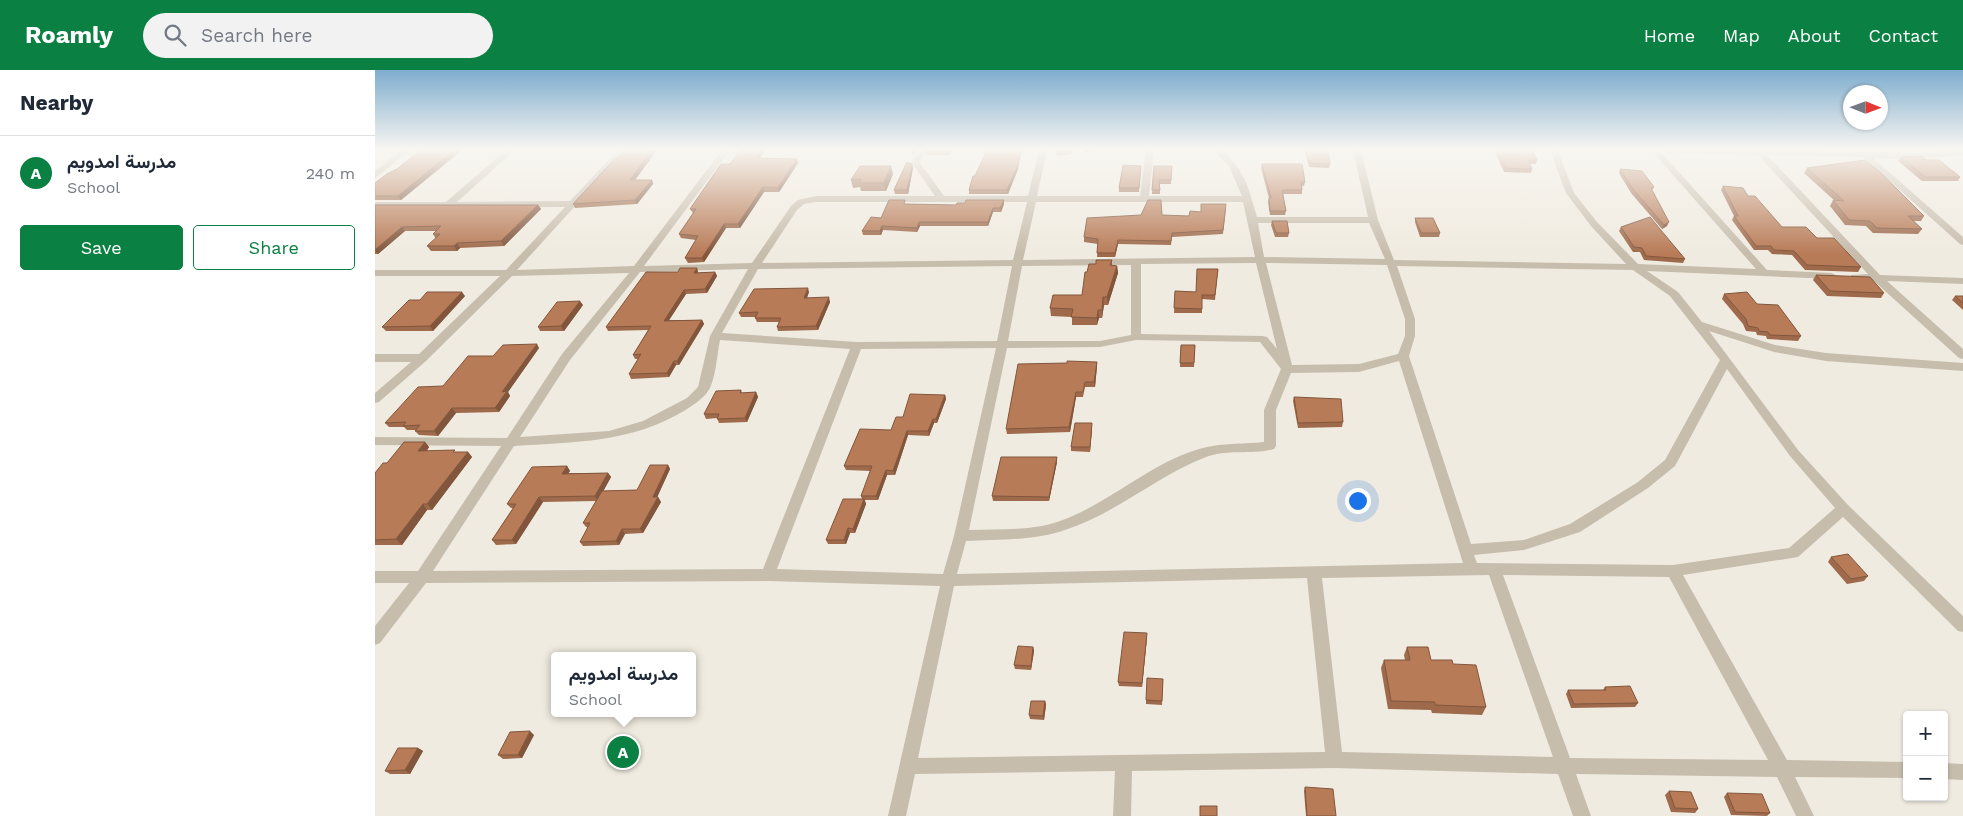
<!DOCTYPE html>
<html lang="en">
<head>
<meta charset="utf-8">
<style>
  :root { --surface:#fff; --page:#f2f2f3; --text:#1f2937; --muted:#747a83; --line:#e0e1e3; --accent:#0b8043 }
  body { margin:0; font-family:"Work Sans",Vazirmatn,sans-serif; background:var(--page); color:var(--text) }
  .controls { position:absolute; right:15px; bottom:15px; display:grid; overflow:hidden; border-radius:5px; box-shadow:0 1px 4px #0004 }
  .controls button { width:45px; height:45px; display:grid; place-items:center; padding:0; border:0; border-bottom:1px solid var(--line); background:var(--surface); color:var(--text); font:25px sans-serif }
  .compass { position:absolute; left:1468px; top:15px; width:45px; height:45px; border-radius:50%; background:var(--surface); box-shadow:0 1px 4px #0004; rotate:91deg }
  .you { position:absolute; left:982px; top:430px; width:18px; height:18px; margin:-12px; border:4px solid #fff; border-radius:50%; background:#1a73e8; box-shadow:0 0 0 8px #1a73e833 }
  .badge { display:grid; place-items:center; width:32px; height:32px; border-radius:50%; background:var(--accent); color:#fff; font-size:16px; font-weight:700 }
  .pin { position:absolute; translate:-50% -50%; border:2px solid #fff; box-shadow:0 1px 5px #0006 }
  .popup { position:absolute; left:176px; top:582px; width:145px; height:65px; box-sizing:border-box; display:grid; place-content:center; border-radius:5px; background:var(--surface); filter:drop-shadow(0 1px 4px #0005); font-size:16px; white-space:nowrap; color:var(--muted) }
  .popup b { font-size:19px; color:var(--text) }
  .popup::after { content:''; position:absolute; left:50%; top:100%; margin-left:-10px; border:10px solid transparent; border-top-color:var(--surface) }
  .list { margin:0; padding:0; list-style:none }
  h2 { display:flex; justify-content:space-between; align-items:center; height:65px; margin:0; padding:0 20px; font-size:21px }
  h2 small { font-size:16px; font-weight:400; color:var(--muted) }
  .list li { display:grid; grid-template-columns:32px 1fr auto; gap:15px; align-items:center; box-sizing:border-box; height:75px; padding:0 20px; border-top:1px solid var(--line) }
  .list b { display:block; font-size:19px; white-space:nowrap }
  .list p { margin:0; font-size:16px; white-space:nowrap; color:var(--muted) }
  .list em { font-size:16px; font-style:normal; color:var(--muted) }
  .actions { display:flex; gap:10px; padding:15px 20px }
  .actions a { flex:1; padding:11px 0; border:1px solid var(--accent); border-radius:5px; text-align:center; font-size:18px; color:var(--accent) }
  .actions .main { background:var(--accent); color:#fff }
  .icon { flex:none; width:28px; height:28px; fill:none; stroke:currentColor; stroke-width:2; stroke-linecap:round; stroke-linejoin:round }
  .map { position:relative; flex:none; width:1588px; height:746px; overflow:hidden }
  header { display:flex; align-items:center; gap:30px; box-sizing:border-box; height:70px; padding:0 25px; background:var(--accent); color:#fff }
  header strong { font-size:24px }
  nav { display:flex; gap:28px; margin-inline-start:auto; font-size:18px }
  .search { width:350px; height:45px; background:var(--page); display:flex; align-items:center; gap:12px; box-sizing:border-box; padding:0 18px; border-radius:28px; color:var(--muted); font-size:19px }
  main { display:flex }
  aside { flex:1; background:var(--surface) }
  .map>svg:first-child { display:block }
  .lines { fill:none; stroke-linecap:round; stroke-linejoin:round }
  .street { fill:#c7bdad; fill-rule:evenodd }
  .wall { fill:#9e6a4b }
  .shaded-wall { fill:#81563d }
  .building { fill:#b87b57; stroke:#81563d }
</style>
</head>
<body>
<header>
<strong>Roamly</strong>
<div class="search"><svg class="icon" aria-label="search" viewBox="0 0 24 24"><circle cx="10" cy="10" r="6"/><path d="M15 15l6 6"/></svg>Search here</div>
<nav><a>Home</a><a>Map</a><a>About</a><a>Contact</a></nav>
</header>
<main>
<aside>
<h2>Nearby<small></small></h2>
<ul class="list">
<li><span class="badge">A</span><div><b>مدرسة امدويم</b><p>School</p></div><em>240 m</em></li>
</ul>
<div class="actions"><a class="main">Save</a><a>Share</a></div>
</aside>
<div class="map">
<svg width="1588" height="746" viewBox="0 0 1588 746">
  <rect width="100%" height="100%" fill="#f0ebe0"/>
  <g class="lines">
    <path class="street" d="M27 80H36L0 108V101Z
      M131 80H140L82 132 195 131 243 80H251L142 200 259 196 347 80H355L269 196 377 193 416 136 423 130 441 126H560L537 93 543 80H551L545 93 569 126H653L664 80H672L662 126H765L771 80H779L774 126H867L854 96 838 80H847C871 102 873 117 882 147H993L978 80H986L1003 150 1019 190 1251 194 1216 156 1191 123 1175 80H1183L1199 123 1222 152 1263 194 1381 199 1276 80H1284L1392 200 1457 203 1462 206 1457 209 1272 201 1303 222 1327 252 1400 275 1451 283 1588 293V301L1451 291 1399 282 1334 261 1423 380 1473 435 1588 546V562L1583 561 1468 447 1423 487 1308 505 1412 690 1532 692V708L1420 707 1439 746H1421L1402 707 1201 704 1216 746H1198L1183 704 959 698 757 701 756 746H738L740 701 540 704 531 746H513L565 516 393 511 51 513 5 573 0 575V556L34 513H0V501H43L126 376 0 375V367L132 368 187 284 254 203 137 206 51 291 4 332 0 333V323L36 292H0V284H44L125 206H0V200H131L190 137 0 138V132H71ZM441 132H652L638 190 387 193 422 140 429 134ZM661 132H868L880 187 648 190ZM883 153H994L1010 189 889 187ZM881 193 902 279 892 267 888 266 766 264V194ZM891 193 1012 195 1030 249V266L1023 284 984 294 917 295ZM756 195V265L725 271H633L647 196ZM637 196 622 271 482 272 347 263 383 199ZM1022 196 1258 200 1295 226 1345 290 1290 390 1263 412 1195 454 1149 470 1096 474 1034 286 1040 266V249ZM373 199 335 266 323 317 312 328 268 351 234 361 145 367 195 290 265 202ZM345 270 475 279 388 499 58 501 139 376C200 372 255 373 309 341 318 335 330 328 335 318 341 305 342 285 345 270ZM761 270 885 272 906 299 889 340V372C870 374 850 373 832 377 779 389 736 433 685 451 657 461 624 459 594 460L632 278 725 277ZM621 278 579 466 568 504 402 499 486 279ZM1024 291 1088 493 582 504 591 471C624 469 659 471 690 460 740 444 782 406 831 387 852 379 878 385 899 379L901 376V340L916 303 984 302ZM1352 299 1415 386 1460 438 1414 478 1298 495 1102 493 1099 485 1149 480 1205 462 1273 418 1300 396ZM1114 505 1178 687 967 682 947 508ZM1128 505 1294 507 1393 690 1195 688ZM932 508 950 682 543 688 579 516Z
      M1287 80 1484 82 1488 80 1492 82 1537 83 1588 80V85L1537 89 1498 88 1588 167V175L1585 174 1488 87 1392 85 1505 205 1588 208V214L1512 211 1588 279V289L1584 288 1499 211 1476 209V205L1493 204 1383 85 1291 83Z
      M1569 693 1588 694V710L1569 709Z"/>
  </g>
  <path class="wall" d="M46 80H87L26 130H0V113L22 99Z
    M251 80H282L260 110H277L278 114 262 134 200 138 198 134Z
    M550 80H578L575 85H551Z
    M930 80H953L955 94 954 98 934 97 930 82Z
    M1119 80H1157L1162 90 1161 94H1155L1157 99 1156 103 1129 102Z
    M1511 80H1534L1533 81H1512Z
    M1526 87 1551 90 1585 107 1583 111H1547L1523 91Z
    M385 88 422 89 423 93 404 122H389L365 158H351L329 192 313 193 310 188 321 170 306 168 304 164 318 143 315 139Z
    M537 94 538 98 533 124H520L519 120Z
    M887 94 930 112 929 116H927V124H908L911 141 910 145H895L893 132 894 128 886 98Z
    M766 96 764 122H744V118Z
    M779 96H797L796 114H785V124H777Z
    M1432 98 1549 146 1546 151H1538L1547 159 1543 164 1498 163 1491 156 1470 155 1455 136 1458 130 1460 131 1429 103Z
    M643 99 633 124H594V120L600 106Z
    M1245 99 1279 117 1277 120 1292 156 1287 159 1256 123 1244 103Z
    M518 104 511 121H486L485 117 478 118 476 110Z
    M1348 116 1373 126 1407 157 1442 168 1486 197 1483 202 1430 200 1417 185 1397 184 1393 180H1379L1357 150 1359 146 1346 120Z
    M531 134 581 135 629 134 626 142H618L613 156H545L542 162 508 160 506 165H488L487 161 506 148Z
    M0 135H163L166 139 129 176 85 178 82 181H56L52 176 61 169 58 164 62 161H30L3 184H0Z
    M851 138 848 164 797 167 796 175 743 174 740 187H722L723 174 709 172V167L787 145 814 146 826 142Z
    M1040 148 1065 163 1064 167H1045L1040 152Z
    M897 151 914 163 913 167H900L896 155Z
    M1246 157 1310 189 1308 193 1269 190 1265 182H1258L1244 161Z
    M737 190V195L742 196 743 203 733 235H729L727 248H724L722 255H697V247L676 246 675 238 707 225 712 202 721 194Z
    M322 198 323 203 340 202 342 206 332 223 311 224 294 250H327L329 254 304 295H301L294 307 256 309 254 304 263 289H260L258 285 273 260 233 261 231 257Z
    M843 199 840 230 827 229V243H799L800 221 821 222Z
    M1441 205 1509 223 1506 228 1452 226 1438 210Z
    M434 222 432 228 455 232 443 260 403 261 402 257 404 252H382L380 248 381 247H366L364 243Z
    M1349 224 1382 234 1426 266 1423 271 1392 269 1391 266 1382 265 1381 262 1371 261 1368 254 1347 229Z
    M90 226 58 261H11L7 257 45 230Z
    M1580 226H1588V240L1577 230Z
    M208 235 189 261H165L163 257Z
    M806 275H820L819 297H805Z
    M164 278 133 322 135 326 124 342 81 343 63 366 44 365 40 361 41 360H32L29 357H14L10 353 118 286Z
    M722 292V296L720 317H710L708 327H701L695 362 632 364 631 359Z
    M366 320 367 323 381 322 383 327 372 352 344 353 342 348 331 349 329 344Z
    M570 325 571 329 562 353H559L554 366 533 365 520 405H512L503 430H490L491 434 480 463H475L471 474H453L451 470 487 429 486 426 496 401 471 400 469 396 516 360Z
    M919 327 968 352 967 357 923 358 918 331Z
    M717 358 715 382 696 381V377Z
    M50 372 54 377 52 381 81 382H93L97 387 57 440H52L27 475H0V403L12 393Z
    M682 392 674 431H618L617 426Z
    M293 395 295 399 282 427H283L286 432 268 463 250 464 244 475 208 476 205 472 213 457H211L208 453 221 431 168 432 141 474 121 475 117 470 138 438H136L132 434 192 396 195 401 193 403H233L236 407 228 421 262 420Z
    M1456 487 1493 506 1489 511 1472 514 1453 492Z
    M772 567 767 617 744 616 743 612Z
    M658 577 659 581 656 600 640 599 639 595Z
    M1032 577 1056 590 1078 594 1111 637 1107 645 1057 643 1056 640 1013 639 1006 598 1009 590H1030L1029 585Z
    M788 609 787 635 771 634V630Z
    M1230 617 1263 633 1260 637 1196 638 1191 624 1193 620H1228Z
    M670 631 671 635 669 650 655 649 654 645Z
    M159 665 147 688 128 689 123 685Z
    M43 678 48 681 35 704H15L10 701Z
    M930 717 961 746H931L929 721Z
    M1294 721 1323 739 1320 743 1296 742 1290 725Z
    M1352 723 1395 743 1392 746 1356 745 1349 727Z"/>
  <path class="shaded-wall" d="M79 80H87L26 130 23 126Z
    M277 80H282L257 114 255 110Z
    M386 80H390L383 93 381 88Z
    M538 80H542L538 85 537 81Z
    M645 80H647L643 99 633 124 632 120Z
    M698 80 697 84 682 86 681 82Z
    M709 80H727L709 82Z
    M422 89 423 93 404 122 403 118Z
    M537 94 538 98 533 124 532 120Z
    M516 96 518 104 511 121 509 113Z
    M277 110 278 114 262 134 260 130Z
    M388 117 389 122 365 158 363 154Z
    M629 130V134L626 142 625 138Z
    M163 135 166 139 129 176 126 171Z
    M618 138V142L613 156V152Z
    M544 152 545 156 542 162V158Z
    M1294 152 1292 156 1287 159 1289 155Z
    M349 154 351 158 329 192 327 188Z
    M507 156 508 160 506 165 505 161Z
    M27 157 30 161 3 184 0 180Z
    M743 170V174L740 187V183Z
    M82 173 85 178 82 181 79 176Z
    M742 196 743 203 733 235 732 227Z
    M322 198 323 202 320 207 319 203Z
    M340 202 342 206 332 223 330 219Z
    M433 218 434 222 430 232 429 228Z
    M309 220 311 224 291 255 289 251Z
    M87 222 90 226 58 261 55 256Z
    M454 227 455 232 443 260 441 256Z
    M728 227 729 235 727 248V240Z
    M205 231 208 235 189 261 186 256Z
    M723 240 724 248 722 255V248Z
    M327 250 329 254 304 295 302 291Z
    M162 274 164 278 133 322 135 326 124 342 120 338 127 322Z
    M299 291 301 295 294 307 292 303Z
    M722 292V296L720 317 719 312Z
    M381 322 383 327 372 352 370 348Z
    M701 322V327L695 362 694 357Z
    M570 325 571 329 562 353 561 349Z
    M77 338 81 343 63 366 59 361Z
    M558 349 559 353 554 366 553 361Z
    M717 353V358L715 382V377Z
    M532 361 533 365 520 405 518 401Z
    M50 372 54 377 47 386 43 381Z
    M93 382 97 387 57 440 52 434Z
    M682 387V392L674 431V427Z
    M293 395 295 399 280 432 278 427Z
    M192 396 195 401 190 408 187 404Z
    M511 400 512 405 503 430 501 426Z
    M233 403 236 407 223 431 220 426Z
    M164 427 168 432 141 474 137 470Z
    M283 427 286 432 268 463 265 459Z
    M489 429 491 434 480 463 478 459Z
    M48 434 52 440 27 475 21 469Z
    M473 458 475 463 471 474 469 470Z
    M247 459 250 464 244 475 241 471Z
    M772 563V567L767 617V613Z
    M658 577 659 581 656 600V596Z
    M670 631 671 635 669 650 668 646Z
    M155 661 159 665 147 688 143 685Z
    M43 678 48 681 35 704 30 700Z"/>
  <path class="building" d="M46 80H79L23 126H0V113L12 104 22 99Z
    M251 80H277L255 110H277L260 130 198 134 236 93Z
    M365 80H386L381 88 422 89 403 118 388 117 363 154H349L327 188H310L323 166 304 164 321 139H315L346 94H355Z
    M550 80H575V81H550Z
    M612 80H645L643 95 632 120H594L598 106H600Z
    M682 80H696L681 82Z
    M930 80H953L955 94 935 93Z
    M1122 80H1157L1162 90H1153L1157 99 1130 98Z
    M1547 86 1551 90H1564L1585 107H1550L1526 87Z
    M1490 90 1506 103 1549 146H1533L1547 159 1502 158 1495 151 1474 150 1458 130 1469 131 1432 98Z
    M532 92 537 94 532 120H519Z
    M887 94H927L930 112H926L927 120H907L911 141H895L894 128H896Z
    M748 95 766 96 764 118H744Z
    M485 96H516L509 113H484L486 109 476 110Z
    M779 96H797L796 110H784L785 120H777Z
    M1245 99 1267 101 1279 117 1276 118 1294 152 1289 155 1258 119Z
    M1348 116 1368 118 1373 126H1380L1407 157H1431L1442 168H1459L1486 197 1432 195 1419 181 1399 180 1396 176H1381L1359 146H1363Z
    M514 130H530L529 134 581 135 582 133H590L591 130H629L625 138H618L613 152H544L542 158 507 156 505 161H487L496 147 506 148Z
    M773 130H786L787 145 814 146 815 141 826 142V134H851L848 160 797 163 796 171 743 170 740 183H722L723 169 709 167 712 148 766 145Z
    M0 135H163L126 171 82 173 79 176H52L65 164H58L66 156 27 157 0 180Z
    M1275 147 1310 189 1271 186 1267 178 1259 177 1246 157Z
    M1040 148H1058L1065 163H1046Z
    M897 151H912L914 163H901Z
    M721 190H737L735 195 742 196 732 227H728L727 240H723L722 248 696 247 698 239 675 238 678 225H707L710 202H712L714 194H721Z
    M305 198H322L319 203 340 202 330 219 309 220 289 251 327 250 302 291H299L292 303 254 304 266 284 258 285 276 256 231 257 271 202H303Z
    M822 199H843L840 225H827V239L799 238 800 221 821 222Z
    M1441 205 1495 207 1509 223 1455 221Z
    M433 218 429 228 454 227 441 256 402 257 406 248H380L383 242 364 243 379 219Z
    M52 222H87L55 256 7 257 34 230H45Z
    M1372 222 1382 234 1403 235 1426 266 1395 265 1393 262 1384 261 1383 258 1373 256 1371 249 1349 224Z
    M1580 226H1588V233Z
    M205 231 186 256 163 257 182 232Z
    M162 274 127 322 132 321 120 338H77L59 361H40L45 355 28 356 31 352 10 353 43 317 68 316 93 286H118L128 275Z
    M806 275H820L819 293H805Z
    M692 291 722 292 719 312H710L708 322H701L694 357 631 359 643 294 692 293Z
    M366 320 365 323 381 322 370 348 342 349 344 344H329L341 321Z
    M535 324 570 325 561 349H558L553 361H532L518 401 511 400 501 426H486L497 396H469L485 359 516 360 521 347H528Z
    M919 327 966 329 968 352 923 353Z
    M700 353H717L715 377H696Z
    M29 372H50L43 381 80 380 78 382H93L52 434H48L21 469 0 470V403L8 393H12Z
    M626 387H682L674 427 617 426Z
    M275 395H293L278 427H283L265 459H247L241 471 205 472 215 453H208L227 421 262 420Z
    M192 396 187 404 233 403 220 426 164 427 137 470H117L141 434H132L157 397Z
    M468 429H489L478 459 473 458 469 470H451Z
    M1473 484 1493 506 1476 509 1456 487Z
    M749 562 772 563 767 613 743 612Z
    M643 576 658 577 656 596 639 595Z
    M1032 577H1053L1056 590H1077L1078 594 1101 595 1111 637 1060 635V632L1016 631 1009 590H1035Z
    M772 608 788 609 787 631 771 630Z
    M1255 616 1263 633 1199 634 1193 620H1231L1230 617Z
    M656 631H670L668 646 654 645Z
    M155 661 143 685H123L135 662Z
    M23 678H43L30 700 10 701Z
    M930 717 958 719 961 746H932Z
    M1294 721 1316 722 1323 739 1300 738Z
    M1352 723 1387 724 1395 743 1360 742Z
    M825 736H842V746H825Z"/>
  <linearGradient id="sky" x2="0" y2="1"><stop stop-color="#7fadcf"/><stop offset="0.43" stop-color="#f8f6f1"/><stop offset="1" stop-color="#f8f6f1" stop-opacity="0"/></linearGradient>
  <rect width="1588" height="184" fill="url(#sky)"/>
</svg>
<div class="controls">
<button>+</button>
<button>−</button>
</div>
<svg class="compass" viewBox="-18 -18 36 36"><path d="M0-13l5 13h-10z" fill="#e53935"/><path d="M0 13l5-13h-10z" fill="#747a83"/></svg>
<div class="you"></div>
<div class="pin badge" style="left:248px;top:682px">A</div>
<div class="popup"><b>مدرسة امدويم</b>School</div>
</div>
</main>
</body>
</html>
